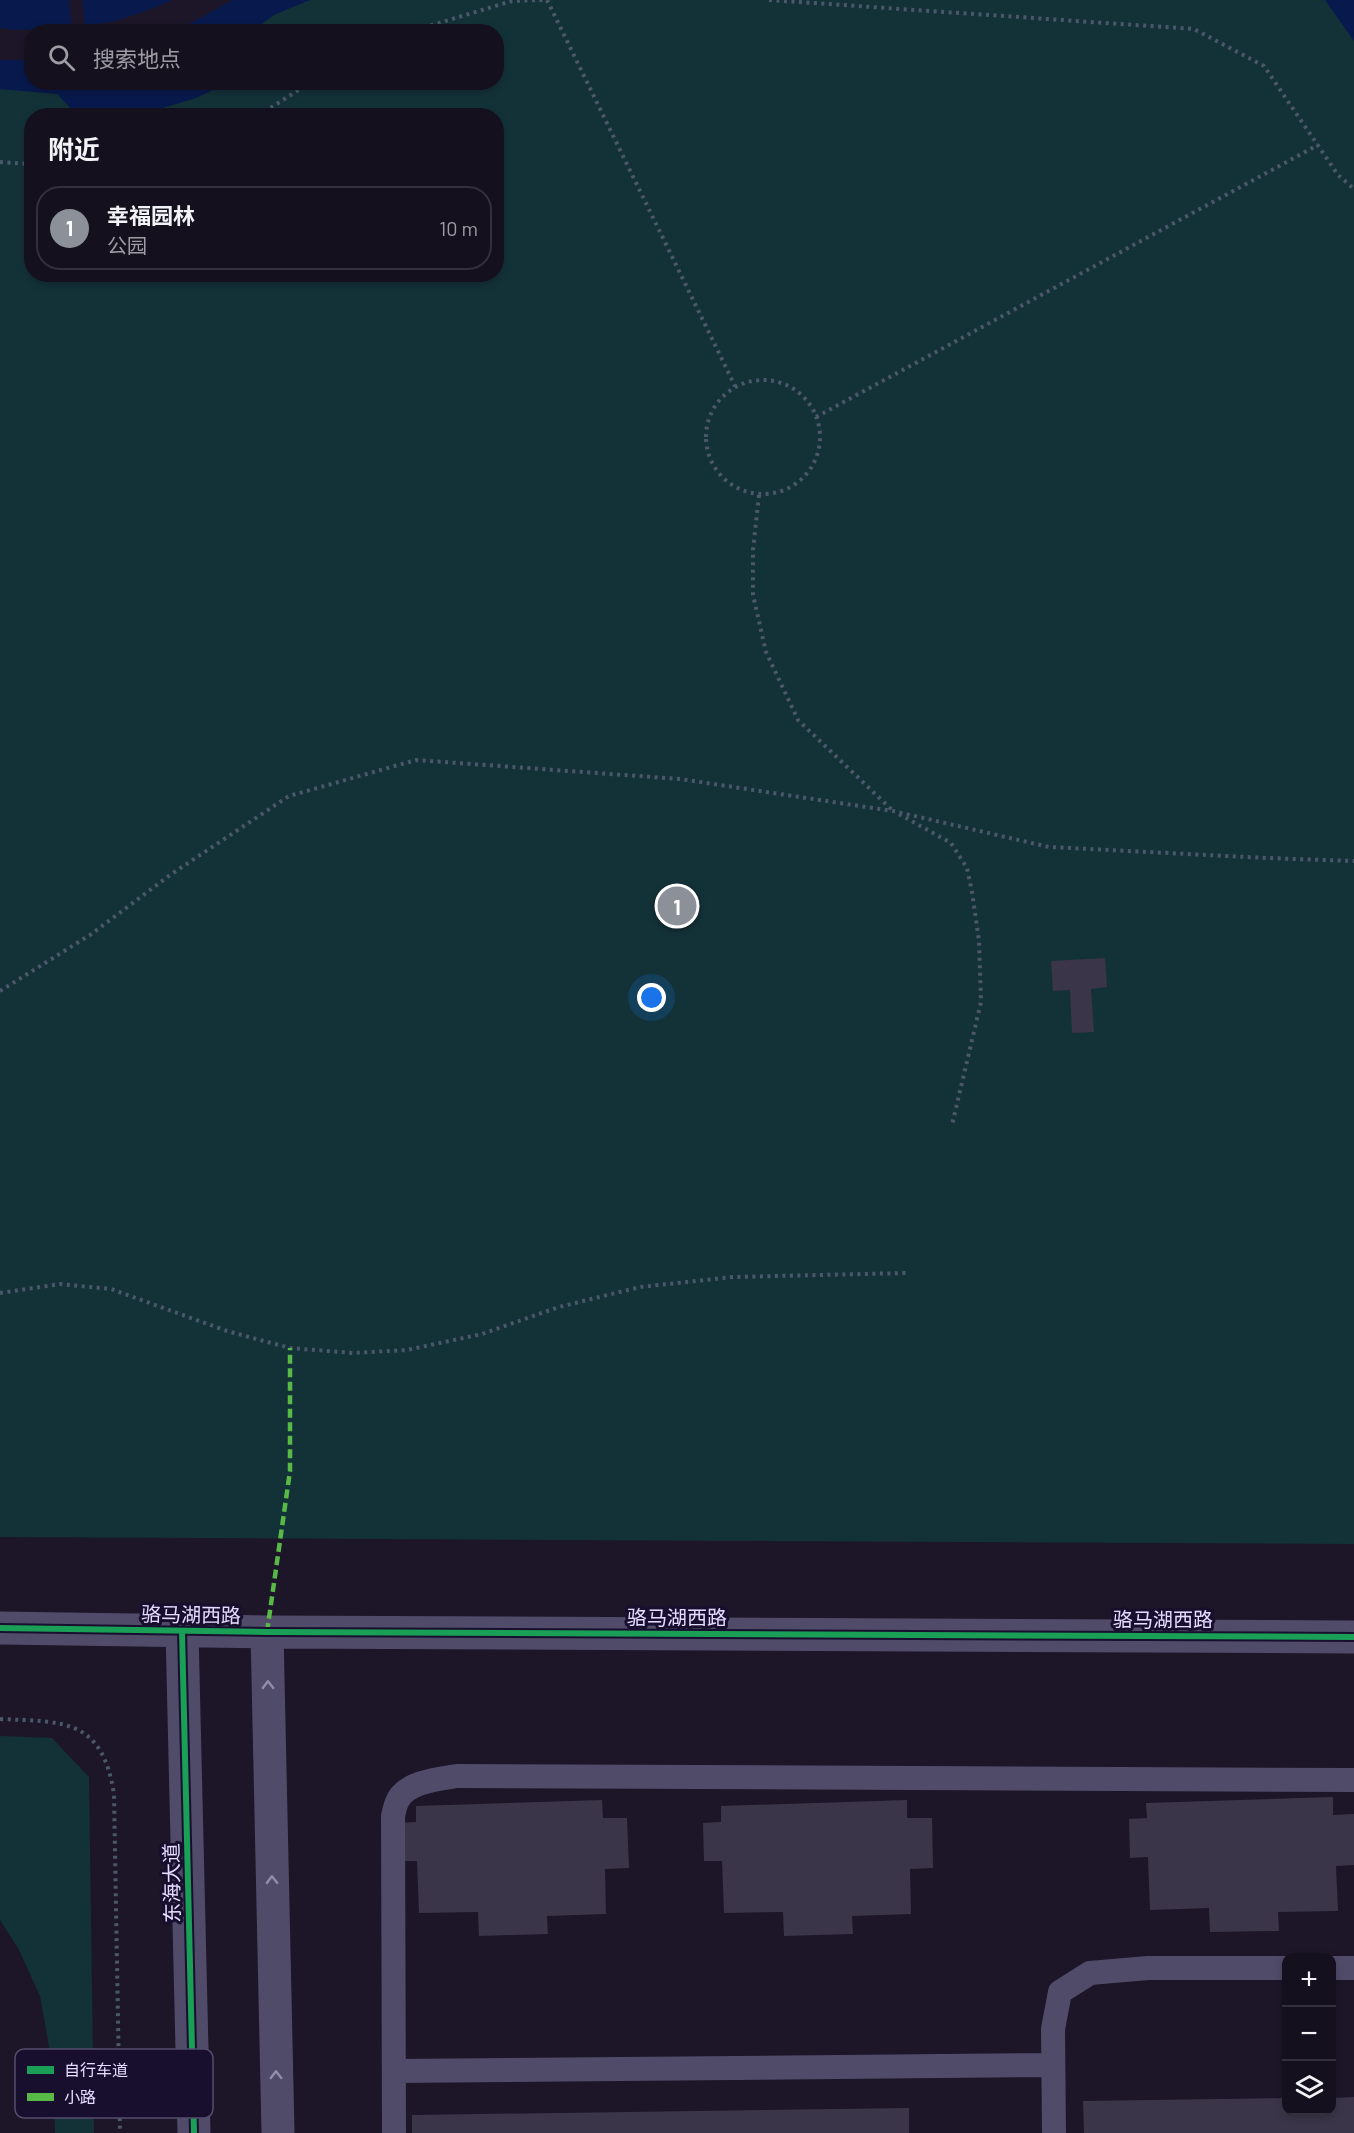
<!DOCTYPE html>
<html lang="zh">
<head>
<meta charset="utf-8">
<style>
  :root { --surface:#15101e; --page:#1e1927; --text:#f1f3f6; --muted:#9d9da4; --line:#34303c; --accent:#8c9099 }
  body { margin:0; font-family:Barlow,"Noto Sans SC",sans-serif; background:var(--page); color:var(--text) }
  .controls { position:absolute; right:18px; bottom:18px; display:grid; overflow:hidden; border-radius:12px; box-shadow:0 3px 9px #0003 }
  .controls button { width:54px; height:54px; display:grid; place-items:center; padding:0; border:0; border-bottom:2px solid var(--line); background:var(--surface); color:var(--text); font:30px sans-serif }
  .you { position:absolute; left:652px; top:998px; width:21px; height:21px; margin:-15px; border:4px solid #fff; border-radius:50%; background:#1a73e8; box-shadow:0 0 0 9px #1a73e833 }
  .badge { display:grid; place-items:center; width:39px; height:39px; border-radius:50%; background:var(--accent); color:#fff; font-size:20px; font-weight:700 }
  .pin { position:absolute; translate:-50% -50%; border:3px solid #fff; box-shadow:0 2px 6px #0006 }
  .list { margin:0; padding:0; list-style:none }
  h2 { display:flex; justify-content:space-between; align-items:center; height:78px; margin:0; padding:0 24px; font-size:26px }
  h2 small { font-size:20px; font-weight:400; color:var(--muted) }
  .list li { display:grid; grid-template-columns:39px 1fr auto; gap:18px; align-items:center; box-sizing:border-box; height:84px; margin:0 12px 12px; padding:0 12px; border:2px solid var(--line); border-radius:24px }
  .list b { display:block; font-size:22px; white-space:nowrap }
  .list p { margin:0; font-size:20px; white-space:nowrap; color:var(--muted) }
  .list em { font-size:20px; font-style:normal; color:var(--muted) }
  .icon { flex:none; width:33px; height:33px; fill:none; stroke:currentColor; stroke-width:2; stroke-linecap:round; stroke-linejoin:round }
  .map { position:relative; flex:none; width:1354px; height:2133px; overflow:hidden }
  .search { position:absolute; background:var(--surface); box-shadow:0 3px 9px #0003; left:24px; top:24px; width:480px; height:66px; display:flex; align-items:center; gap:15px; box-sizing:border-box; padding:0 21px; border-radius:24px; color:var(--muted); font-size:22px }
  .panel { position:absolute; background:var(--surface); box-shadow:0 3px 9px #0003; left:24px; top:108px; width:480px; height:174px; border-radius:24px }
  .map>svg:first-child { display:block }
  .green { fill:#133238; fill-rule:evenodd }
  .water { fill:#08194d }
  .pier { fill:#1c1628 }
  .building { fill:#3b3549 }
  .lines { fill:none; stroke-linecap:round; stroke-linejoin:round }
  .path { stroke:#4b576a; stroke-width:4; stroke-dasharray:3 4.5; stroke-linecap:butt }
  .service { stroke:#504b69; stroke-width:24 }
  .tertiary { stroke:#504b69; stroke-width:33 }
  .quiet { stroke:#58b947; stroke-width:4.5; stroke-dasharray:9 4.5; stroke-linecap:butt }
  .cycleway-casing { stroke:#180f2f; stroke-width:10 }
  .cycleway { stroke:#1a9f57; stroke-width:6 }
  .oneway { stroke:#938dac }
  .labels { text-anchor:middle; stroke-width:6; stroke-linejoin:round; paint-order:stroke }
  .street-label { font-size:20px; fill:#e5ddff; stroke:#180f2f }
  .key { fill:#180f2f; stroke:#564d6d; stroke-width:1.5 }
  .key-label { font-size:16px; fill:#e5ddff }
</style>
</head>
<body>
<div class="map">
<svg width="1354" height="2133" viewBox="0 0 1354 2133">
  <rect width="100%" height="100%" fill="#1c1628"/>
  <path class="green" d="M0 0H1354V1544L0 1537ZM32 32H496V82H32ZM32 116H496V274H32Z
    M0 1736 52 1738 89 1777 94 2133H55L54 2091 49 2046 40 1996 19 1950 0 1920Z"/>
  <path class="water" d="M0 0H310L274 15 252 31 32 32V82L228 83 196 98 136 116 77 115 57 94 0 89Z
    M1325 0H1354V41Z"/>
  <path class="pier" d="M69 0H82L85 26 116 21 157 7 172 0H233L176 31 32 32 31 60H0V28L15 30 72 28Z"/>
  <path class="building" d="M1105 958 1107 987 1091 989 1094 1032 1072 1033 1070 990 1053 991 1051 961Z
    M1333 1797V1815L1354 1814V1865L1336 1866 1338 1911 1278 1912 1279 1931 1210 1932 1209 1908 1150 1910 1148 1857 1130 1858 1129 1819 1147 1818 1146 1803Z
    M602 1800 603 1818H627L629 1868 605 1869 606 1914 547 1916 548 1934 479 1936 478 1912 419 1913 417 1861H399L398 1823 416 1822V1806Z
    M907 1800V1818H932L933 1868 910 1869 911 1914 852 1916 853 1934 784 1936 783 1912 724 1913 722 1861H704L703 1823 721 1822V1806Z
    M1354 2097V2133H1084L1083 2101 1286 2098V2110H1332V2098Z
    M909 2108V2133H412V2115Z"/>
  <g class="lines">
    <path class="path" d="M547 0 735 386
      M769 0 1194 29 1264 66 1338 175 1354 189
      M409 32 512 1 543 0
      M258 116 311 82
      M0 162 32 164
      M706 437a57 57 0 1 1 114 0a57 57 0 1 1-114 0Z
      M816 417 1318 145
      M759 495 753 550V595L766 652 798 720 892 810
      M899 814 951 843 967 868 972 892 979 941 981 1002 952 1125
      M0 991 90 935 170 875 289 796 416 760 680 779 893 811 1049 847 1267 858 1354 861
      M0 1293 60 1284 111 1289 227 1331 290 1348 353 1353 407 1350 482 1334 559 1307 640 1287 733 1277 907 1273
      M0 1719C64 1722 102 1718 114 1794L120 2133"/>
    <path class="service" d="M1332 1968H1354
      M394 2071 1053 2065
      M394 2133 393 1816C394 1812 395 1806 397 1802 405 1782 438 1779 457 1776L1354 1780
      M1054 2133 1053 2029 1060 1992 1090 1973 1148 1968H1286"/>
    <path class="tertiary" d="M0 1628 267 1632 1354 1637
      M182 1631 194 2133
      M267 1632 278 2133"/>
    <path class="quiet" d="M267 1632 290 1471V1348"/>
    <defs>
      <path id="cycleway" d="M0 1628 267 1632 1354 1637
        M182 1631 194 2133"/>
    </defs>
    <use href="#cycleway" class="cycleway-casing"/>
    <use href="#cycleway" class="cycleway"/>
  </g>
  <defs><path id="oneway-chevron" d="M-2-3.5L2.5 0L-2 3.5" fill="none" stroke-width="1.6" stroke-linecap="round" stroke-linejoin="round" transform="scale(1.5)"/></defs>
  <g class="oneway">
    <use href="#oneway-chevron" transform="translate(268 1685) rotate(-91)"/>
    <use href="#oneway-chevron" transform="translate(272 1880) rotate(-91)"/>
    <use href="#oneway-chevron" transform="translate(276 2075) rotate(-91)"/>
  </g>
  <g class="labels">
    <g class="street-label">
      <text transform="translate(191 1615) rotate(1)" y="7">骆马湖西路</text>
      <text x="677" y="1625">骆马湖西路</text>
      <text x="1163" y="1627">骆马湖西路</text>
      <text transform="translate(172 1883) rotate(-91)" y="7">东海大道</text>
    </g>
  </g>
  <rect x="15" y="2049" width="198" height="69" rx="9" class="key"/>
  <rect x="27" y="2066" width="27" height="8" fill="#1a9f57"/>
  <rect x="27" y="2093" width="27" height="8" fill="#58b947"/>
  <g class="key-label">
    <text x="64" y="2076">自行车道</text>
    <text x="64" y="2103">小路</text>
  </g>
</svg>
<div class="controls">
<button>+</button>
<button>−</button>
<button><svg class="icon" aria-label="layers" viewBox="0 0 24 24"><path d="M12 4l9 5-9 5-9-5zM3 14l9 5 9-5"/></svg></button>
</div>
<div class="you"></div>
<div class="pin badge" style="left:677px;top:906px">1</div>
<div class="search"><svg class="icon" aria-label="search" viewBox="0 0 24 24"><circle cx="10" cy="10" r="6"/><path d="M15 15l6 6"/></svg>搜索地点</div>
<section class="panel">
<h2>附近<small></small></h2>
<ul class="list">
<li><span class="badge">1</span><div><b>幸福园林</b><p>公园</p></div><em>10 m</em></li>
</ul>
</section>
</div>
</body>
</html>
